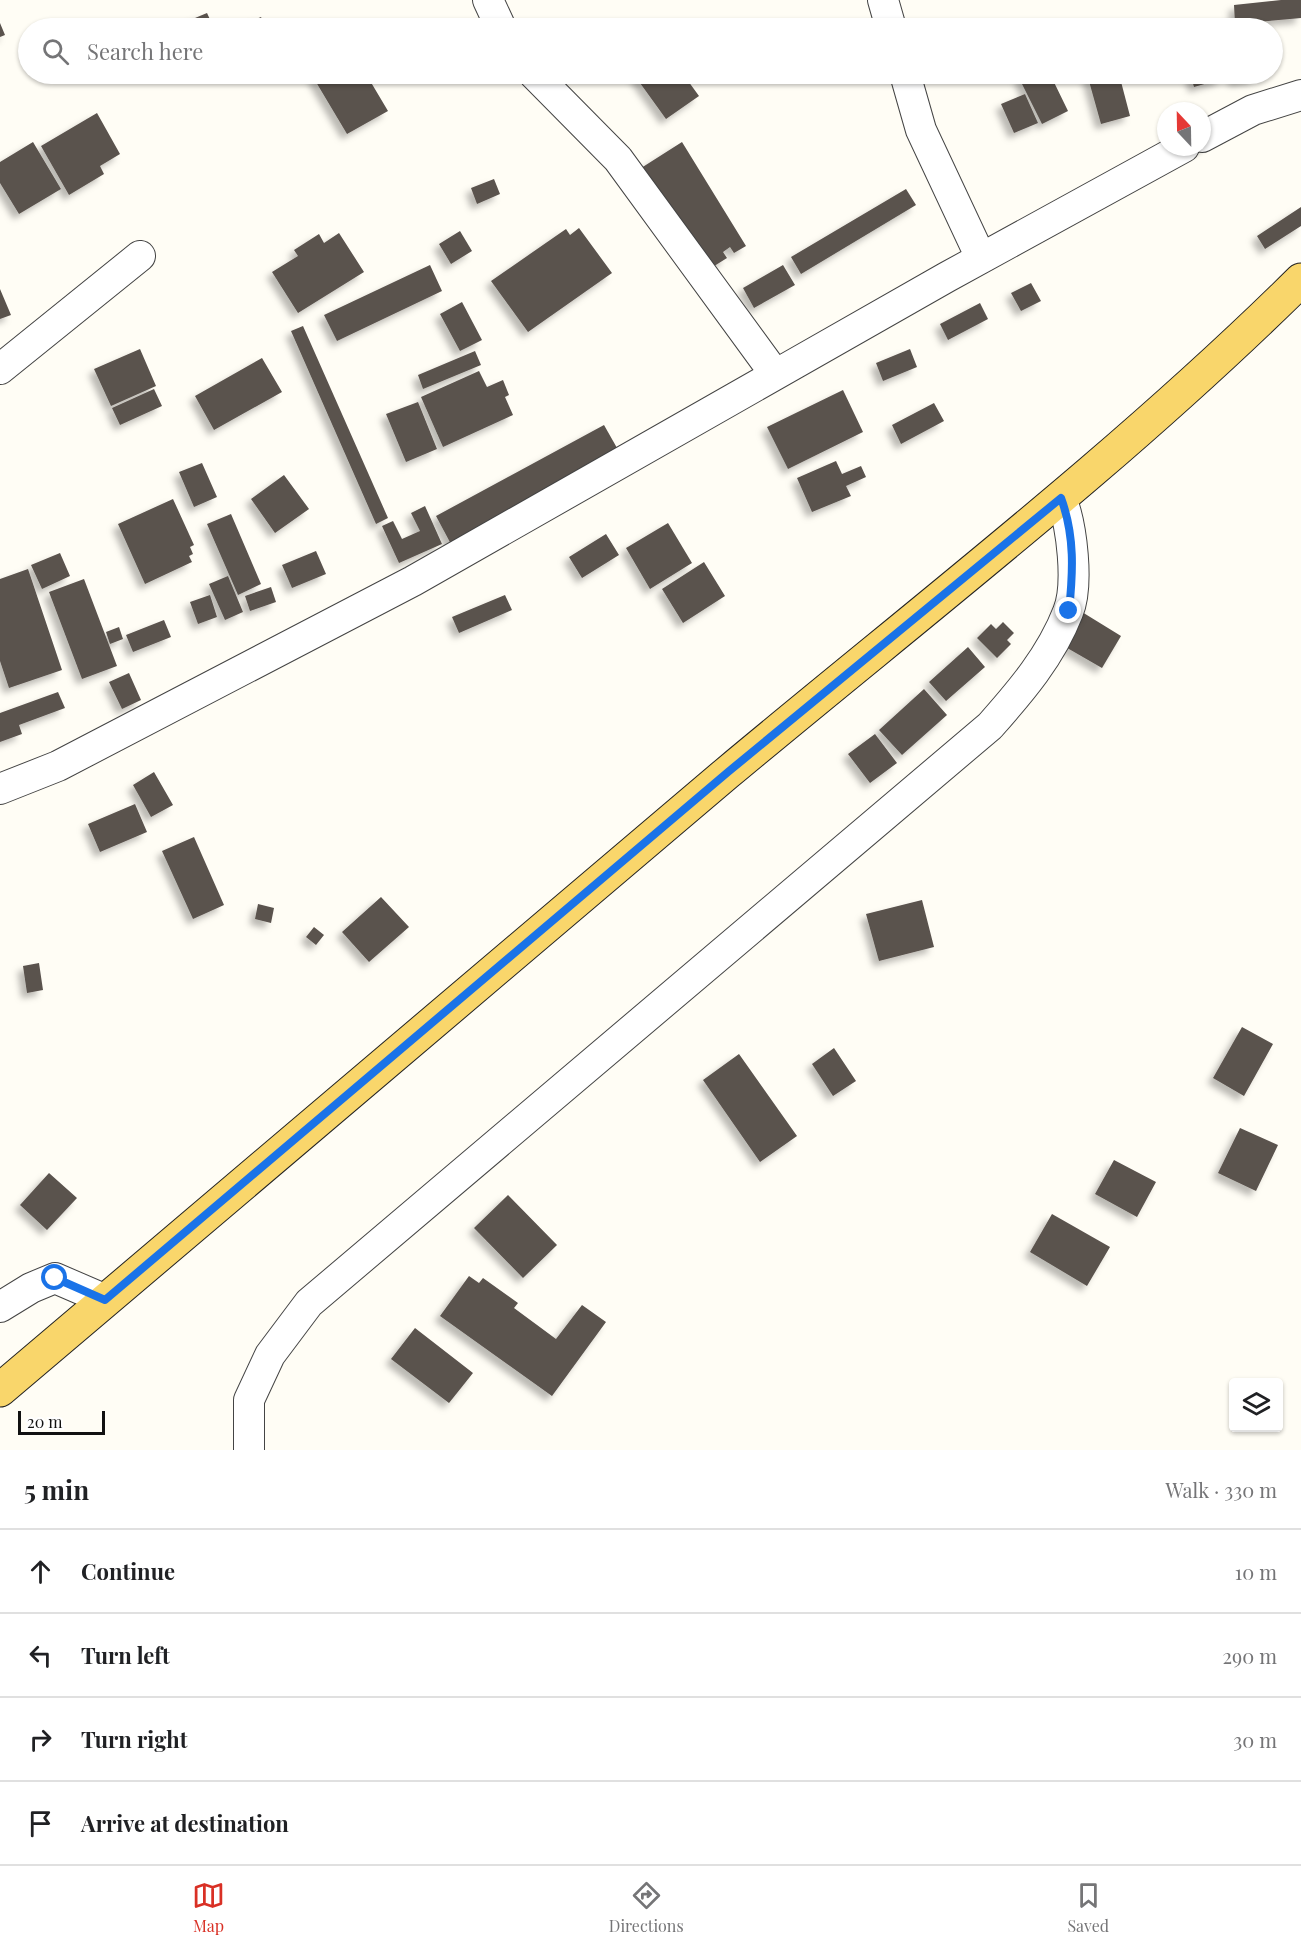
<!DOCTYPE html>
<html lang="en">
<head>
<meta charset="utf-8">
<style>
  :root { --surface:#fff; --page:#f2f2f2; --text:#202124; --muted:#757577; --line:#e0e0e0; --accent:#d93025 }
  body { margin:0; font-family:"Playfair Display",serif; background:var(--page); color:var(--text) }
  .controls { position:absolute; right:18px; bottom:18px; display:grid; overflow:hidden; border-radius:6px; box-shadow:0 2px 4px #0004 }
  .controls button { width:54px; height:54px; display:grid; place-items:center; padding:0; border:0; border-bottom:2px solid var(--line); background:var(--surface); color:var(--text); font:30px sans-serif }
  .compass { position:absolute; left:1157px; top:102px; width:54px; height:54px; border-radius:50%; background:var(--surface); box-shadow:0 2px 4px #0004; rotate:338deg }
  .scale { position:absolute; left:18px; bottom:15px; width:87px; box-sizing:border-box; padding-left:6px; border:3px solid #111; border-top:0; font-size:16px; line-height:21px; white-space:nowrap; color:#111; -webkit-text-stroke:4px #fff; paint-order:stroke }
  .stop { position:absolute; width:18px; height:18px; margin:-14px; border:4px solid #1a73e8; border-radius:50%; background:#fff }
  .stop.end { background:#1a73e8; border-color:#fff; box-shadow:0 2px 6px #0008 }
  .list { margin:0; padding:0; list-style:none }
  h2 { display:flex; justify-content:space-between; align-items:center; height:78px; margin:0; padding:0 24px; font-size:26px }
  h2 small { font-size:20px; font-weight:400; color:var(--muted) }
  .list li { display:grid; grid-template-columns:39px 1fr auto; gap:18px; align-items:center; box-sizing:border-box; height:84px; padding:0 24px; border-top:2px solid var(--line) }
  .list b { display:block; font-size:22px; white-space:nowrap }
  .list em { font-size:20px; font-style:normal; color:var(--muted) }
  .icon { flex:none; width:33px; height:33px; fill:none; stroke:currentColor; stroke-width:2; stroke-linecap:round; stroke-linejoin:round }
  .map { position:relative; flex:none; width:1301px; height:1450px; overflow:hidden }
  .search { position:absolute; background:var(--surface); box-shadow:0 2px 4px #0004; left:18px; right:18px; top:18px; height:66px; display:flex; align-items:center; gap:15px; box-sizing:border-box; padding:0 21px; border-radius:33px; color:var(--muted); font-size:22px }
  .sheet { height:414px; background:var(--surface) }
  nav { display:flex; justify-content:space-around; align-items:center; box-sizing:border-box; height:84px; border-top:2px solid var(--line); background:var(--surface); font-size:16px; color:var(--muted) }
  nav a { display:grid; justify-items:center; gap:3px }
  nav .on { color:var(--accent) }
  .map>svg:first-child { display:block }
  .building { fill:#5a524d; filter:url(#shadow) }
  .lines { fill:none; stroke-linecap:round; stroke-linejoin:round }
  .minor-casing { stroke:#444; stroke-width:32 }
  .primary-casing { stroke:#222; stroke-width:35 }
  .minor { stroke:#fff; stroke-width:30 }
  .primary { stroke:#f9d66b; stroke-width:33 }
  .route { stroke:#1a73e8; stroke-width:8 }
</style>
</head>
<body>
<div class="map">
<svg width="1301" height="1450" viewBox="0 0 1301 1450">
  <defs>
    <filter id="shadow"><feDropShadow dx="-5.5" dy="5.5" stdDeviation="3" flood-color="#0004"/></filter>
  </defs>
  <rect width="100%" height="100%" fill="#fffdf5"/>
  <path class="building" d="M1281 0H1301V18L1235 24 1234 5Z
    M207 13 214 28H171Z
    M261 17 266 28H234Z
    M0 23 5 35 0 37Z
    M1260 25V28H1244V27Z
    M319 74H366L388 111 347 134 313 77Z
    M639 74H683L699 96 666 119 635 76Z
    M1029 74H1050L1068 111 1042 124 1019 78Z
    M1087 74H1119L1130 116 1101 124Z
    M1190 74H1221L1222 79 1194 87Z
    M1233 74H1255V78L1235 81Z
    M1025 94 1038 123 1014 133 1001 104Z
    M97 113 120 154 100 166 104 174 69 195 41 146Z
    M33 142 61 189 19 214 0 183V162Z
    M682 142 746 246 734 253 730 247 723 252 727 258 703 273 638 170Z
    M494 179 500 194 477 204 471 188Z
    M906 189 916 205 801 274 791 257Z
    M1301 207V226L1265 249 1257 236Z
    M579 228 612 273 528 332 491 281 566 229 570 235Z
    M460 231 472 251 451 264 439 244Z
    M339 233 364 272 298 313 272 272 298 256 294 250 319 234 324 243Z
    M430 265 442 291 337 341 324 315Z
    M783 265 795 285 754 308 743 288Z
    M1031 283 1041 301 1021 311 1011 293Z
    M0 289 11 315 0 319Z
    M462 302 482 340 460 351 440 314Z
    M980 303 988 319 948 340 940 324Z
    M303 326 388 518 376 524 291 331Z
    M140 349 156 386 111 406 94 369Z
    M910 349 917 367 883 381 876 363Z
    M475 351 481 365 423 389 418 375Z
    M262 358 282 392 214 430 195 396Z
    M479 371 487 387 503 380 509 395 505 397 513 415 443 447 421 397Z
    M154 389 162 406 120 425 112 408Z
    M843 390 863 432 788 469 767 427Z
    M418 402 437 449 406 462 386 414Z
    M934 403 944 421 901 444 892 425Z
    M604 425 621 455 452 546 436 516Z
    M836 461 842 474 861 466 866 477 846 486 851 496 812 512 797 478Z
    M202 463 217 497 194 507 179 472Z
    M284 475 309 509 275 533 251 499Z
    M173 499 194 545 190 547 193 554 189 556 192 562 145 584 118 524Z
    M425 506 442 544 399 563 382 526 393 521 402 539 420 531 411 513Z
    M231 514 261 584 238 595 207 524Z
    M668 523 692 563 650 589 626 548Z
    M606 534 619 555 582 578 569 557Z
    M316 551 326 574 292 588 282 565Z
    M60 553 70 576 42 589 31 565Z
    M704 562 725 596 683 623 662 589Z
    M28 569 62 670 9 688 0 661V579Z
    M228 576 243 612 225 620 209 584Z
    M84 579 117 666 82 679 49 592Z
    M271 587 276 602 250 611 245 596Z
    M210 595 217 617 198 624 190 602Z
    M505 595 512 610 459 633 452 617Z
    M1082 612 1121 636 1102 668 1062 645Z
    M164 620 171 637 133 652 126 635Z
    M1003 622 1014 633 1007 640 1011 644 997 658 977 638 991 624 996 629Z
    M119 627 123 639 110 644 106 632Z
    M968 647 985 667 946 701 929 682Z
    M129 673 141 700 122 709 109 682Z
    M924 689 947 715 902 755 879 730Z
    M58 692 65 708 19 725 22 734 0 742V713Z
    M875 734 897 763 870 783 848 754Z
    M154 772 173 805 151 817 133 785Z
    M135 804 147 832 100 852 88 824Z
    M194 837 224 905 193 919 162 851Z
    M381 897 409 927 369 962 342 932Z
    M922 900 934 947 879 961 866 914Z
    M258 904 274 908 271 923 255 919Z
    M314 927 324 935 316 945 306 937Z
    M39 963 43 990 27 993 23 966Z
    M1242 1027 1273 1044 1244 1096 1213 1078Z
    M834 1048 856 1081 833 1096 812 1064Z
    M739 1054 797 1136 760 1162 703 1080Z
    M1240 1128 1278 1145 1256 1191 1218 1173Z
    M1114 1160 1156 1182 1137 1217 1095 1194Z
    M49 1173 77 1198 47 1230 20 1205Z
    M508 1195 557 1245 523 1278 474 1228Z
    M1052 1214 1110 1247 1087 1286 1030 1252Z
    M469 1276 479 1283 483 1278 518 1303 514 1308 556 1339 582 1305 606 1322 552 1396 440 1316Z
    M415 1328 473 1373 449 1403 391 1359Z"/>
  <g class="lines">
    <defs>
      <path id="minor" d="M488 0 501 28
        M883 0 891 28
        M534 74 618 159 775 374
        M905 74 921 130 981 258
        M1202 137 1253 110 1301 95
        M0 369 140 256
        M0 789 58 766 413 581 947 277 1184 147
        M0 1307 31 1288 55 1278 106 1300
        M249 1450V1400L270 1355 309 1303 990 726C1021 691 1051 656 1068 612 1079 585 1072 525 1061 498"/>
      <path id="primary" d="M0 1390C243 1184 484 977 727 773 921 611 1121 458 1301 280"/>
    </defs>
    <use href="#minor" class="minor-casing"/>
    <use href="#primary" class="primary-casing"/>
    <use href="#minor" class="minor"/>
    <use href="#primary" class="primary"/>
  </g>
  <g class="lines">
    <path class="route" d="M55 1278 105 1300 728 772 1061 498C1075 536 1073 572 1069 611"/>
  </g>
</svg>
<div class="controls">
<button><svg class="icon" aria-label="layers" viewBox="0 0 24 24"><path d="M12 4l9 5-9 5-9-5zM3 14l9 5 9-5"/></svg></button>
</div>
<svg class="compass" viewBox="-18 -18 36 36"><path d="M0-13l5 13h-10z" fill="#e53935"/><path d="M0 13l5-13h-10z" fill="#757577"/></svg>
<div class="scale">20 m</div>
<div class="stop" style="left:55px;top:1278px"></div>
<div class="stop end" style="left:1069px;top:611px"></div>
<div class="search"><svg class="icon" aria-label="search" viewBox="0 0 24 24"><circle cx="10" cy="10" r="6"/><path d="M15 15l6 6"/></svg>Search here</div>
</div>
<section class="sheet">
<h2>5 min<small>Walk · 330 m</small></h2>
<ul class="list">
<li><svg class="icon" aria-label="ahead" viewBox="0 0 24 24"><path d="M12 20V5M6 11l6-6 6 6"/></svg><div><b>Continue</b></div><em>10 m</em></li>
<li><svg class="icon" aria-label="left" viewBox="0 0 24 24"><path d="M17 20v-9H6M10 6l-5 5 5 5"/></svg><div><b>Turn left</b></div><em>290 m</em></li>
<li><svg class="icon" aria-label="right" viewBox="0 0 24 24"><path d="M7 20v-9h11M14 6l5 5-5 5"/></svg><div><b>Turn right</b></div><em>30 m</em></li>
<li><svg class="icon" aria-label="arrive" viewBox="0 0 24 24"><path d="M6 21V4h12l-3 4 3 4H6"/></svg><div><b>Arrive at destination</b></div></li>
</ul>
</section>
<nav>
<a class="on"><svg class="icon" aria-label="map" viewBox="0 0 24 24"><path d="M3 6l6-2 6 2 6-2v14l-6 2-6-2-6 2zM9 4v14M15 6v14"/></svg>Map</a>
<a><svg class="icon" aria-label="directions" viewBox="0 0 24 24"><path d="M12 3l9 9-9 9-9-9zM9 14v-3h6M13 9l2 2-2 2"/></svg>Directions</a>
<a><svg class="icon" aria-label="saved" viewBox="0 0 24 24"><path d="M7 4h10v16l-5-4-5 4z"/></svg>Saved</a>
</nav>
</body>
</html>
